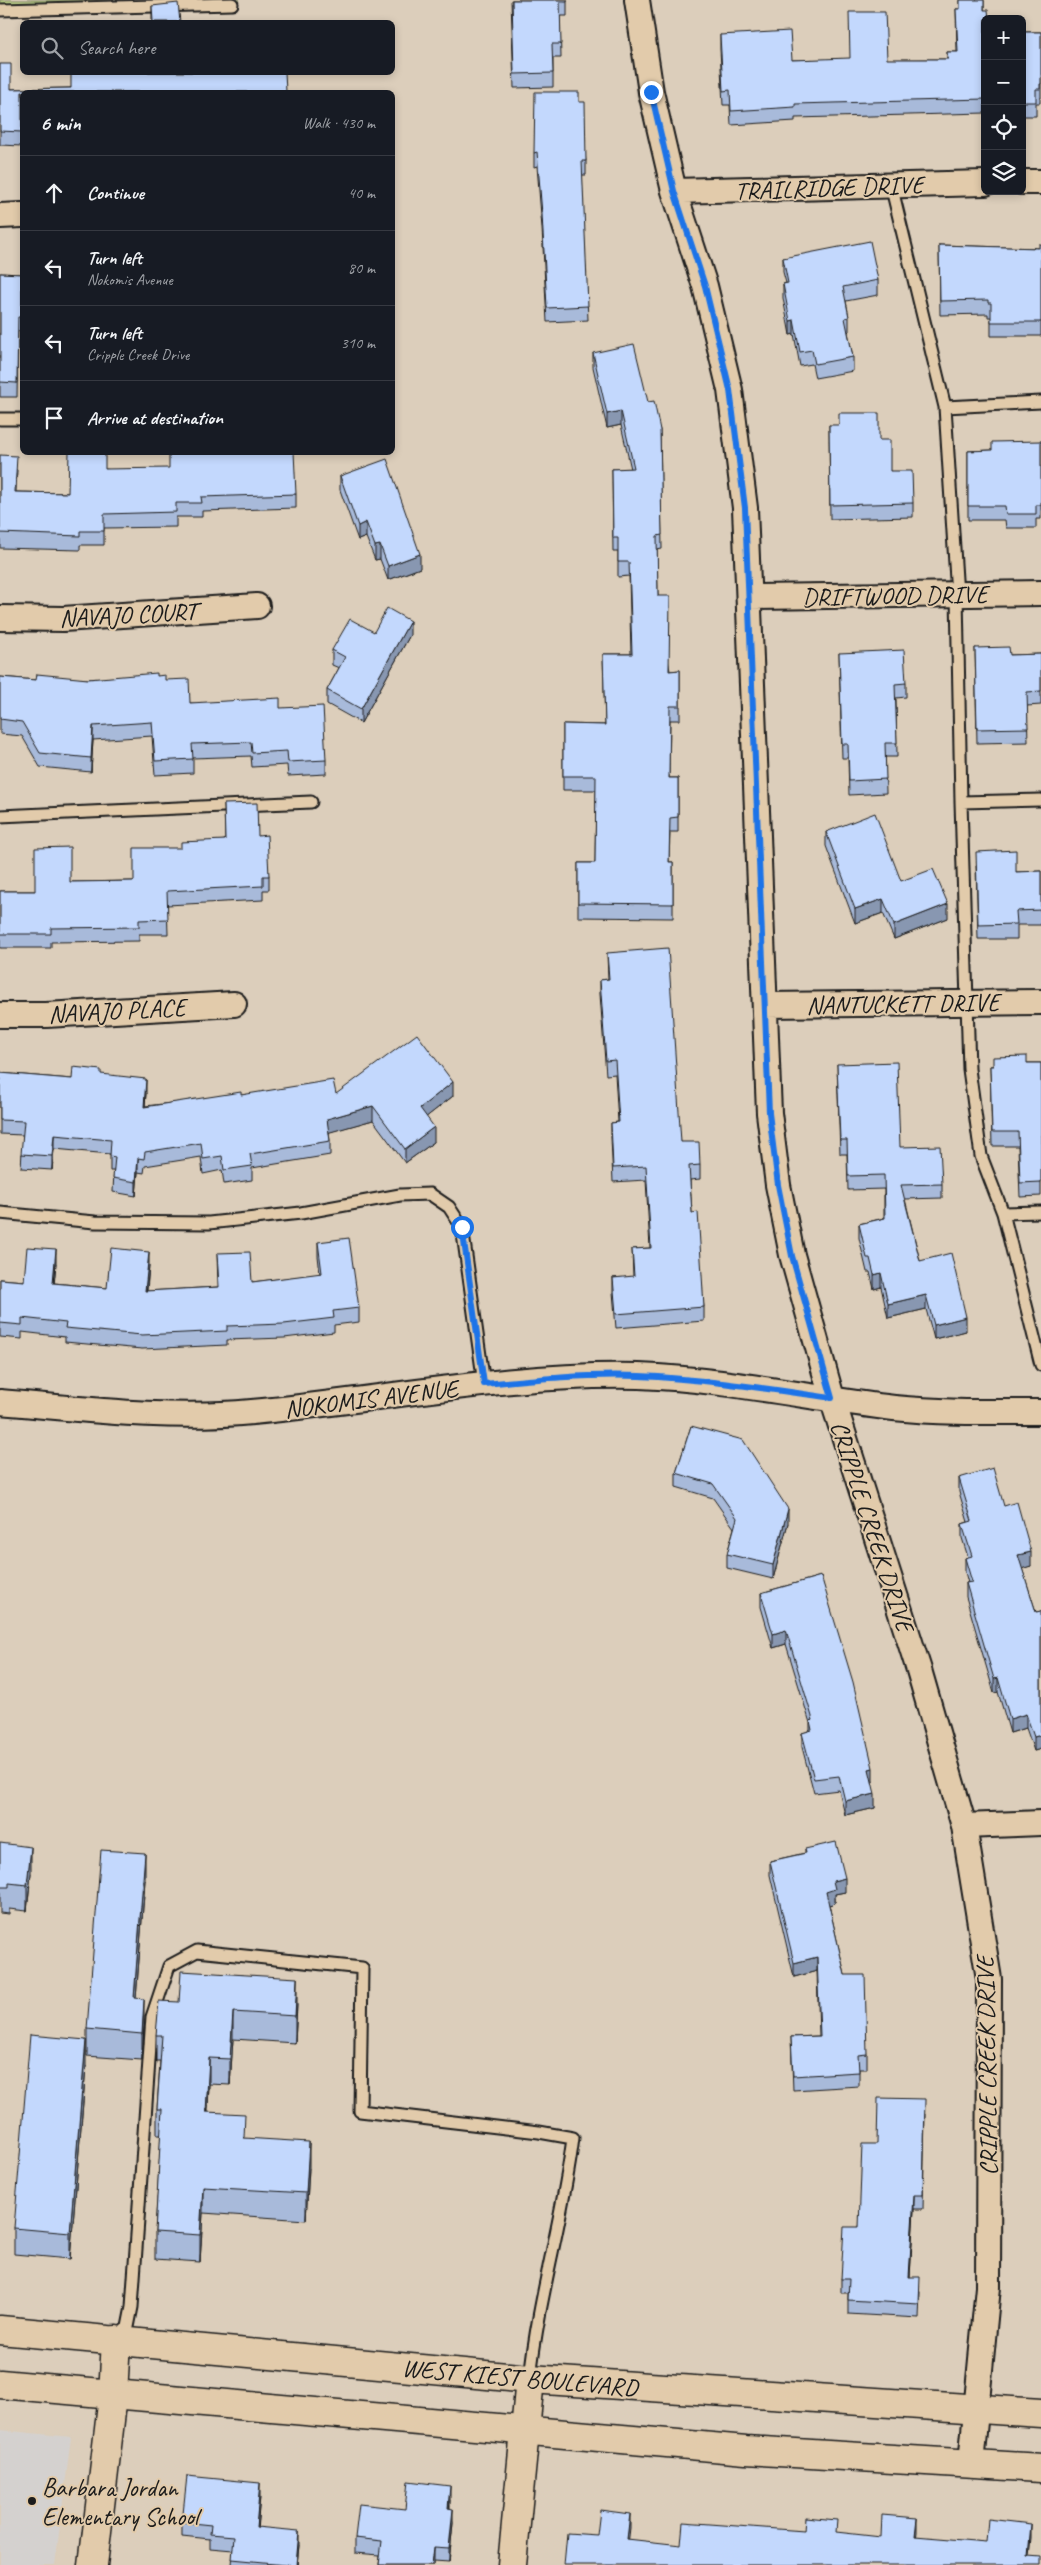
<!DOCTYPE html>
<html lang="en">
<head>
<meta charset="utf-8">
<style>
  :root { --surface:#171b24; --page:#20242c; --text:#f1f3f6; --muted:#9ea1a6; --line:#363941 }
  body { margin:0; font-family:Caveat,sans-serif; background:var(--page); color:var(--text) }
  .controls { position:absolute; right:15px; top:15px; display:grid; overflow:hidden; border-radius:8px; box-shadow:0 2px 8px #0003 }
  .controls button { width:45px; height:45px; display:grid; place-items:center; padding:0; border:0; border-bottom:1px solid var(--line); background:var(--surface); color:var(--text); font:25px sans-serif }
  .stop { position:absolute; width:15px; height:15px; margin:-11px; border:4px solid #1a73e8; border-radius:50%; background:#fff }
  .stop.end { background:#1a73e8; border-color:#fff; box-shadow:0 1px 5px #0008 }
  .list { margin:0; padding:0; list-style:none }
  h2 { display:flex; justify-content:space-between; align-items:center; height:65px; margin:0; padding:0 20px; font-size:21px }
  h2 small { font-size:16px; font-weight:400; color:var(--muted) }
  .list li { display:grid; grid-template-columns:32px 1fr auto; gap:15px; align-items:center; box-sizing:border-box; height:75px; padding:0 20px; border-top:1px solid var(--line) }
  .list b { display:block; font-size:19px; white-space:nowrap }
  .list p { margin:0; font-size:16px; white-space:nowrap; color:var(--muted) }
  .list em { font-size:16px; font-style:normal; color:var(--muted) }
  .icon { flex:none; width:28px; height:28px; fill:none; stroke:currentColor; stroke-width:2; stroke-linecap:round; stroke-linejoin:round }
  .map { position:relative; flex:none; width:1041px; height:2565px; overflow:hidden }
  .search { position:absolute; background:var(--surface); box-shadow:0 2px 8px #0003; left:20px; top:20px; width:375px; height:55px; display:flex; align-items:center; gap:12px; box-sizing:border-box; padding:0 18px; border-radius:8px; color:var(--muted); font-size:19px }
  .panel { position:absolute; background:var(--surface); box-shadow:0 2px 8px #0003; left:20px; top:90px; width:375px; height:365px; border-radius:8px }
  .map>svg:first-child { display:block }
  .built { fill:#d4d1cf }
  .green { fill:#c7db90; stroke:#727c56 }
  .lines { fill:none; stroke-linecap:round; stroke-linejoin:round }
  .service-casing { stroke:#1c1c1c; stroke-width:15 }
  .minor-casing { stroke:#1c1c1c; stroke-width:28 }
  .tertiary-casing { stroke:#1c1c1c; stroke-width:31 }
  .secondary-casing { stroke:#1c1c1c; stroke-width:31 }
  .service { stroke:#e2cbab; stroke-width:11 }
  .minor { stroke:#e2cbab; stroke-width:24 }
  .tertiary { stroke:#e2cbab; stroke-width:28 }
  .secondary { stroke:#e2cbab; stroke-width:28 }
  .wall { fill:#a8bada; stroke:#1c1c1c }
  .shaded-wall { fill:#8897b1; stroke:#1c1c1c }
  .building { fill:#c3d8fd; stroke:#1c1c1c }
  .route { stroke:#1a73e8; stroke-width:6 }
  .poi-dot { fill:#1c1c1c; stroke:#e2cbab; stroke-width:2 }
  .labels { text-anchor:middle; stroke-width:4; stroke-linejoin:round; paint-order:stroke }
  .street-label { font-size:25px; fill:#1c1c1c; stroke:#e2cbab }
  .poi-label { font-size:25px; fill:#1c1c1c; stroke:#e2cbab; text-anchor:start }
</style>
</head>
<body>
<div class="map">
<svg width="1041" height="2565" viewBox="0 0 1041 2565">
  <rect width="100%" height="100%" fill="#dccebb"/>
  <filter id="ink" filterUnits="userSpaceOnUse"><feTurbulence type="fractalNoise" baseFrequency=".02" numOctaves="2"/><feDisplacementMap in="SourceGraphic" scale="10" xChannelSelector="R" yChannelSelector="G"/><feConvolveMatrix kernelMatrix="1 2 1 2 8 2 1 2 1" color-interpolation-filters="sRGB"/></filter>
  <g filter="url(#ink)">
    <path class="built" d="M0 2430 71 2437 55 2565H0Z"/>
    <path class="green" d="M0 0H240L0 7Z"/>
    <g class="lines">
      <defs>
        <path id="service" d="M0 10 232 4
          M891 185 945 407
          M1041 402 945 407 957 595 961 802 969 1069 981 1156 1003 1213 1041 1365
          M0 419H22
          M961 802 1041 800
          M0 816 311 802
          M0 1213 95 1222 209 1223 301 1213 400 1195 430 1194 449 1207 462 1227 484 1384
          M1003 1213 1041 1212
          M116 2339 128 2327 132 2307 152 2017 169 1966 197 1951 362 1968 360 2111 539 2132 573 2138C563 2219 538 2298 530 2379"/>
        <path id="minor" d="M637 0 651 92 674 191 705 286 730 390 745 508 769 1113 778 1185 792 1255 832 1398 919 1670 964 1826 989 1979 988 2287 971 2463
          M1022 182H1041
          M674 191 985 183
          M0 216 22 215
          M749 597 1041 593
          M0 618 63 619 257 606
          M765 1005 1041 1002
          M0 1015H46L234 1004
          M0 1402C83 1409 168 1420 252 1412 380 1400 509 1373 639 1376 725 1379 809 1398 894 1408 943 1413 992 1412 1041 1412
          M964 1826 1041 1823"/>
        <path id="tertiary" d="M93 2565 113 2395 116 2340
          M512 2565 530 2379"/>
        <path id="secondary" d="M0 2330 530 2379 1041 2413
          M0 2384 746 2450 1041 2468"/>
      </defs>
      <use href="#service" class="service-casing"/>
      <use href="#minor" class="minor-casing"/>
      <use href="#tertiary" class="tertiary-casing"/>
      <use href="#secondary" class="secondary-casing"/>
      <use href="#service" class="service"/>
      <use href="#minor" class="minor"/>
      <use href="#tertiary" class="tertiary"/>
      <use href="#secondary" class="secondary"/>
    </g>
    <path class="wall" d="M511 0H567V16H560L561 58H553V87L514 88Z
      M960 0H984L985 113 795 118V121L731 125 730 105H723L720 49V35L792 60 947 59V52H957L956 9H960Z
      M152 6 180 22H152Z
      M1022 32H1041V98H1040V103H1036V116H1022Z
      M0 64 11 89 71 88 285 72 22 92V146L0 145Z
      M579 102 586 161V175H582L588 320 547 322 542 228 537 166 534 167V153Z
      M1041 244V336H991V317H988V314L940 315 939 245 1039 248Z
      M783 258 878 280V295L846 301 849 317V331L848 332 853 357V371L815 378 812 364 800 366 794 334 790 335 783 298V284L786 283 783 272Z
      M0 273 22 274V331H18L17 397H0Z
      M593 353 648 402 660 430 662 549 657 550 658 596 670 671 680 670V720H670L669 778H678V832H670L669 862H673V918L578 917V863H595L596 790H563V724L605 725 603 654H631L629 576 618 577V552H613L612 469H631L621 425 607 428 593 367Z
      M829 425 879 440 890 471 913 503V517L830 519Z
      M1041 441V519H1036V528H1006L1005 520H968V451L992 450Z
      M0 455 17 470 16 492 68 493 105 469 296 494V508L202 511V517H176V527L104 528V545H80V550L0 548Z
      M340 476 420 568 388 580 380 559 375 560 366 537 358 540 340 490Z
      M374 632 410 635 361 723 327 704V690L339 668 332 665V650Z
      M975 648 1010 655 1041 654V705L1027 706 1028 742 977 743Z
      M839 653 906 683V697L896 698 897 757H885L886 793 849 795 848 758H842Z
      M157 676 165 680 190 703 280 708 326 760V774L288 776 287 765 252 767 251 756 193 758V773L155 775 152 736 93 740 91 772 40 767 22 736 0 734V677L36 680 88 679Z
      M224 804 258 836 269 876V890H263V900L167 905 168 934H139V941L51 942V948H0V891H35L70 882 134 881 181 848 225 840Z
      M826 832 901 881 948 918 894 939 883 913 855 923 826 846Z
      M976 866 1016 872 1041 871V925H1017V939H978Z
      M607 953 681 1142 700 1165V1179L690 1180 692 1213 704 1307V1321L616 1328 613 1292V1278L633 1277 632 1249 650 1248 646 1180 613 1182 611 1137V1123L618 1122 615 1074 606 1075 600 994V980L608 979Z
      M1027 1063H1041V1196L1020 1197 1018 1146H992L990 1066Z
      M837 1064 900 1147 942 1184V1198L905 1199 920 1261 966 1331 934 1339 926 1309 888 1318 881 1287 874 1289 870 1272H867L859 1238V1224L884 1218V1189L848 1190 847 1154H840Z
      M0 1073 72 1079 101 1074 146 1093 145 1106 241 1095 336 1094 453 1096 426 1117 434 1142 405 1163 373 1120 329 1132 330 1141V1155L252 1168V1180L224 1184 222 1170 203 1174 201 1157 145 1166 144 1173 138 1172 136 1196 113 1192 114 1171H110V1154L54 1149 52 1170 21 1168 23 1135 0 1134Z
      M318 1242 359 1308V1322L334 1325V1332L284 1338 227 1340V1345L142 1349 65 1342V1337L22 1332V1339L0 1337V1279L24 1281 56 1263 54 1283 107 1288 149 1266 147 1291 218 1287 217 1253 252 1282 320 1274 318 1256Z
      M691 1426 788 1523 773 1579 727 1568V1554L734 1528 713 1498 676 1487V1473Z
      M959 1478 1004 1506 1031 1566 1022 1568 1036 1612 1041 1611V1749L1034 1751 1026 1728 1010 1733 998 1692 994 1693 966 1597V1583H968L965 1572V1558L968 1557 962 1538V1524L968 1522 959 1492Z
      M821 1576 873 1782H872L875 1808 845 1815 839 1790 814 1793 802 1747V1733L810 1731V1723L786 1644 773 1648 761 1607V1593Z
      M0 1843 31 1873 27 1911 9 1909V1914L0 1913Z
      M805 1849 845 1892 835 1894V1903L829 1905 845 1975 867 2054V2069H859V2086L793 2090 791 2037 819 2036 817 1971 794 1977 770 1875V1861L805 1853Z
      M145 1880 136 1999 144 2026 142 2060 87 2056V2029Z
      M179 2002 297 2004 295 2043 233 2039 230 2085 209 2084 208 2112 245 2138 309 2168 306 2220 203 2213 200 2262 155 2259V2232L161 2135H157V2109L160 2061H156V2035Z
      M86 2066 70 2259 14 2254V2228Z
      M925 2114 923 2209H914L910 2277 920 2292 919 2318 848 2314V2293H841V2279L859 2227 877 2144Z
      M260 2497 257 2527 299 2545 297 2565H232L233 2550 210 2548V2539L182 2536V2522Z
      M450 2500V2508L453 2523 449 2562 434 2561V2565H379L380 2555 355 2553V2538L405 2509Z"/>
    <path class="shaded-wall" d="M794 320V334L790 335V321Z
      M621 411V425L607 428V414Z
      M366 522V537L358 540V526Z
      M380 545V559L375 560V546Z
      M420 554V568L388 580V566Z
      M410 621V635L361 723V709Z
      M93 726V740L91 772V758Z
      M883 899V913L855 923V909Z
      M948 904V918L894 939V925Z
      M146 1079V1093L144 1121V1107Z
      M453 1082V1096L420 1122V1108Z
      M373 1106V1120L327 1133V1119Z
      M434 1127V1142L405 1163V1149Z
      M54 1135V1149L52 1170V1156Z
      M138 1158V1172L136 1196V1182Z
      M56 1249V1263L53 1297V1283Z
      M149 1252V1266L145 1305V1291Z
      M881 1273V1287L874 1289V1275Z
      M926 1295V1309L888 1318V1304Z
      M966 1317V1331L934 1339V1325Z
      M788 1509V1523L773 1579V1565Z
      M1031 1552V1566L1018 1570V1555Z
      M786 1630V1644L773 1648V1634Z
      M998 1678V1692L994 1693V1679Z
      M1026 1714V1728L1010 1733V1719Z
      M1041 1735V1749L1034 1751V1737Z
      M873 1768V1782L869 1783V1769Z
      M875 1794V1808L845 1815V1801Z
      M31 1847V1873L27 1911V1885Z
      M145 1853V1880L134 2025V1998Z
      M845 1878V1892L835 1894V1903L826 1906V1892L833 1881Z
      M817 1957V1971L794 1977V1963Z
      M297 1978V2004L295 2043V2016Z
      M144 1999V2026L142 2060V2034Z
      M233 2012V2039L230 2085V2059Z
      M86 2040V2066L70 2259V2233Z
      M209 2058V2084L206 2138V2112Z
      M309 2142V2168L306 2220V2193Z
      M203 2187V2213L200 2262V2235Z
      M914 2195V2209L909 2291V2277Z
      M260 2483V2497L256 2541V2527Z
      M450 2486V2500L448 2522V2508Z
      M453 2509V2523L449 2562V2548Z
      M630 2514V2528L627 2553V2539Z
      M917 2518V2532L915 2550V2536Z
      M1031 2524V2538L1028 2565V2556Z
      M299 2531V2545L297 2565H296Z
      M434 2547V2565H432Z"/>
    <path class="building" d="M512 0H567V2H560L561 44H552L553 73 514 74Z
      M960 0H984V10H988L989 19H985V99L795 104V107L731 111 730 90 723 91 720 35 790 31 792 60 850 58 849 12H885L887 59H948L947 52H958L956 9H960Z
      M178 3 180 22H153L152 6Z
      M239 21V22H202Z
      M1022 32H1041V84H1040V89H1036V102H1022Z
      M0 64H11V89L71 88V72H285L286 92H22V132L0 131Z
      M535 92H579V102H585L586 161H582L588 306 547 308 542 214 537 152 534 153Z
      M870 241 878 280 843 287 849 317 845 318 853 357 815 364 812 350 800 352 794 320 790 321 783 284 788 283 783 258Z
      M1039 244H1041V322H991V303H988V300L940 301 939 245 1039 248Z
      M0 273 22 274V317H18L17 383 0 382Z
      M634 344 648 402 654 401 660 430 662 535 657 536 658 596H670L669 671 680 670V706H670L669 778H678V817L670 818 669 862H673V904L578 903V863H595L596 776H563V724L605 725 603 654H632L629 562H618V538H613L612 469 634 468 621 411 607 414 593 353Z
      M839 413H879V440H890V471H912L913 503 830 505 829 425H839Z
      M1041 441V505H1036V514H1006L1005 506H968V451L992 450V442Z
      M69 452H105V469L169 468V452H294L296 494 201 497 202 503H176V512L104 514V531H80V536L0 533V455L17 456 15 492 68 493Z
      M387 459 420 554 388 566 380 545 375 546 366 522 358 526 340 476Z
      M387 608 410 621 361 709 327 690 345 657 332 650 350 619 374 632Z
      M1009 647 1010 655 1041 654V691L1027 692 1028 728 977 729 975 648Z
      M904 650 906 683 895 684 897 743H885L886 779 849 781 848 744H842L839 653Z
      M157 673V676L165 675V680L189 679 190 703 280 698V708L323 706 326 760 288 762 287 751 252 753 251 742 192 744 193 759 155 761 152 722 93 726 91 758 40 753 22 722 0 719V677L36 680 37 674 88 679Z
      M257 803 258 836 267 835 269 876H263V886L167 891 168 919 139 920V927L51 928V934H0V891H35V848L70 847V882L134 881V848H181V842L225 840 224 804Z
      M875 813 901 881 933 869 948 904 894 925 883 899 855 909 826 832Z
      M1016 850V872L1041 871V910L1016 911 1017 924 978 925 976 852Z
      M668 948 681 1142H699L700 1165 689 1166 692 1213 698 1212 704 1307 616 1314 613 1278 634 1276 632 1249 651 1248 646 1166 613 1168 611 1123 619 1122 615 1060 606 1061 600 980 609 979 607 953Z
      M417 1034 453 1082 420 1108 434 1127 405 1149 373 1106 327 1119 330 1141 250 1154 252 1166 224 1170 222 1156 203 1159 201 1143 145 1152 144 1159 138 1158 136 1182 113 1178 115 1157 110 1156 111 1140 54 1135 52 1156 21 1154 24 1121 0 1120V1073L72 1079 73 1067 101 1070V1074L146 1079 144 1107 241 1092V1095L333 1080 336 1094Z
      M1027 1056V1063H1041V1182L1020 1183 1018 1132H992L990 1066H993V1057Z
      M897 1062 900 1147 940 1146 942 1184 901 1185 920 1261 951 1253 966 1317 934 1325 926 1295 888 1304 881 1273 874 1275 870 1258H867L859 1224 885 1218 884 1175 848 1176 847 1140H840L837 1064Z
      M349 1238 359 1308 333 1311 334 1318 284 1324 227 1326V1331L142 1335 65 1328 66 1323 22 1318V1325L0 1323V1279L24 1281 27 1247 56 1249 53 1283 107 1288 111 1248 149 1252 145 1291 219 1287 217 1253 250 1252 252 1282 322 1273 318 1242Z
      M691 1426 743 1440 788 1509 773 1565 727 1554 737 1518 713 1484 676 1473Z
      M993 1468 1004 1506 1017 1502 1031 1552 1018 1555 1036 1612 1041 1611V1735L1034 1737 1026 1714 1010 1719 998 1678 994 1679 966 1583 972 1582 965 1558 972 1556 962 1524 972 1521 959 1478Z
      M821 1576 853 1682 873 1768 869 1769 875 1794 845 1801 839 1776 814 1779 802 1733 812 1730 810 1721 813 1720 786 1630 773 1634 761 1593Z
      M836 1842 845 1878 833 1881 835 1889 826 1892 845 1975H865L867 2054 858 2055 859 2072 793 2076 791 2037 820 2036 817 1957 794 1963 770 1861 806 1853 805 1849Z
      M0 1843 31 1847 27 1885 9 1883V1887H0Z
      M101 1850 145 1853 134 1998 144 1999 142 2034 87 2029Z
      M181 1971 297 1978 295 2016 233 2012 230 2059 209 2058 206 2112 245 2114 244 2138 309 2142 306 2193 203 2187 200 2235 155 2232 162 2109H157L162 2035H156L159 2001 179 2002Z
      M30 2035 86 2040 70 2233 14 2228Z
      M878 2098 925 2099 923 2195H914L909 2277H920L919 2304 848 2300 849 2279H841L844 2227H859L862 2144H877Z
      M187 2476 260 2483 256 2527 299 2531 296 2565 232 2559 234 2536 210 2534 211 2525 182 2522Z
      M408 2481 450 2486 448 2508 453 2509 449 2548 434 2547 432 2565H379L382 2541 355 2538 359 2504 405 2509Z
      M600 2510 630 2514 627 2539 681 2545 683 2522 804 2531 805 2517 837 2520 836 2532 881 2537 882 2515 917 2518 915 2536 986 2542 988 2519 1031 2524 1028 2556 1041 2557V2565H564L567 2533 597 2535Z"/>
  </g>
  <g class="lines" filter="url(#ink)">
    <path class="route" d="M462 1227 484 1384C535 1379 588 1374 639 1376 704 1379 768 1389 832 1398L792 1256 778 1185 769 1113 745 508 730 390 705 286 674 191 651 92"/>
  </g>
  <circle class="poi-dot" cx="32" cy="2501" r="5"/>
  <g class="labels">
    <g class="street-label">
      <text transform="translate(829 187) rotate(-2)" y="9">TRAILRIDGE DRIVE</text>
      <text transform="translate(895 595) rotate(-1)" y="9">DRIFTWOOD DRIVE</text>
      <text transform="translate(128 614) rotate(-3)" y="9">NAVAJO COURT</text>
      <text transform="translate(903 1003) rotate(-1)" y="9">NANTUCKETT DRIVE</text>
      <text transform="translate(117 1010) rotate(-3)" y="9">NAVAJO PLACE</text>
      <text transform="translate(371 1398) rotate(-7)" y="9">NOKOMIS AVENUE</text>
      <text transform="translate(873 1526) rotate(72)" y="9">CRIPPLE CREEK DRIVE</text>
      <text transform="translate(986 2066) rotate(-91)" y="9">CRIPPLE CREEK DRIVE</text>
      <text transform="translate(520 2377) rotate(5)" y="9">WEST KIEST BOULEVARD</text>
    </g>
    <g class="poi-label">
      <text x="42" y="2496">Barbara Jordan<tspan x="42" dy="29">Elementary School</tspan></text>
    </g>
  </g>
</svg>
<div class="controls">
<button>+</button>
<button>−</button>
<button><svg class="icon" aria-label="locate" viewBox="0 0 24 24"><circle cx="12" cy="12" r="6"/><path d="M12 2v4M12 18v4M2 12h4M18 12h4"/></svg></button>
<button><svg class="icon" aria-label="layers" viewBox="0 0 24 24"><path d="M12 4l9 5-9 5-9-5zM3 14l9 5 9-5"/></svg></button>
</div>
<div class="stop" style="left:462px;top:1227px"></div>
<div class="stop end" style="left:651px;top:92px"></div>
<div class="search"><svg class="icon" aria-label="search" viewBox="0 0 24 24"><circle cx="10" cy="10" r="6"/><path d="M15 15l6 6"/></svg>Search here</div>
<section class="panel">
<h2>6 min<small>Walk · 430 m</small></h2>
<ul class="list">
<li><svg class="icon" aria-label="ahead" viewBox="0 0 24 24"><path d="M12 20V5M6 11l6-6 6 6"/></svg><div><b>Continue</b></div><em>40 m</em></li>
<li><svg class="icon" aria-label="left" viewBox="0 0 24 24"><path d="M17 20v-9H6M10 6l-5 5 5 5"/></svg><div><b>Turn left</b><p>Nokomis Avenue</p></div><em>80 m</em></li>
<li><svg class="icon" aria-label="left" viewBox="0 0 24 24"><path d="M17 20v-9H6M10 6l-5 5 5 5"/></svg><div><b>Turn left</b><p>Cripple Creek Drive</p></div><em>310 m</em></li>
<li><svg class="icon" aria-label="arrive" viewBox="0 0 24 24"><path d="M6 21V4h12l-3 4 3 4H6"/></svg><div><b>Arrive at destination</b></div></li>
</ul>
</section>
</div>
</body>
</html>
